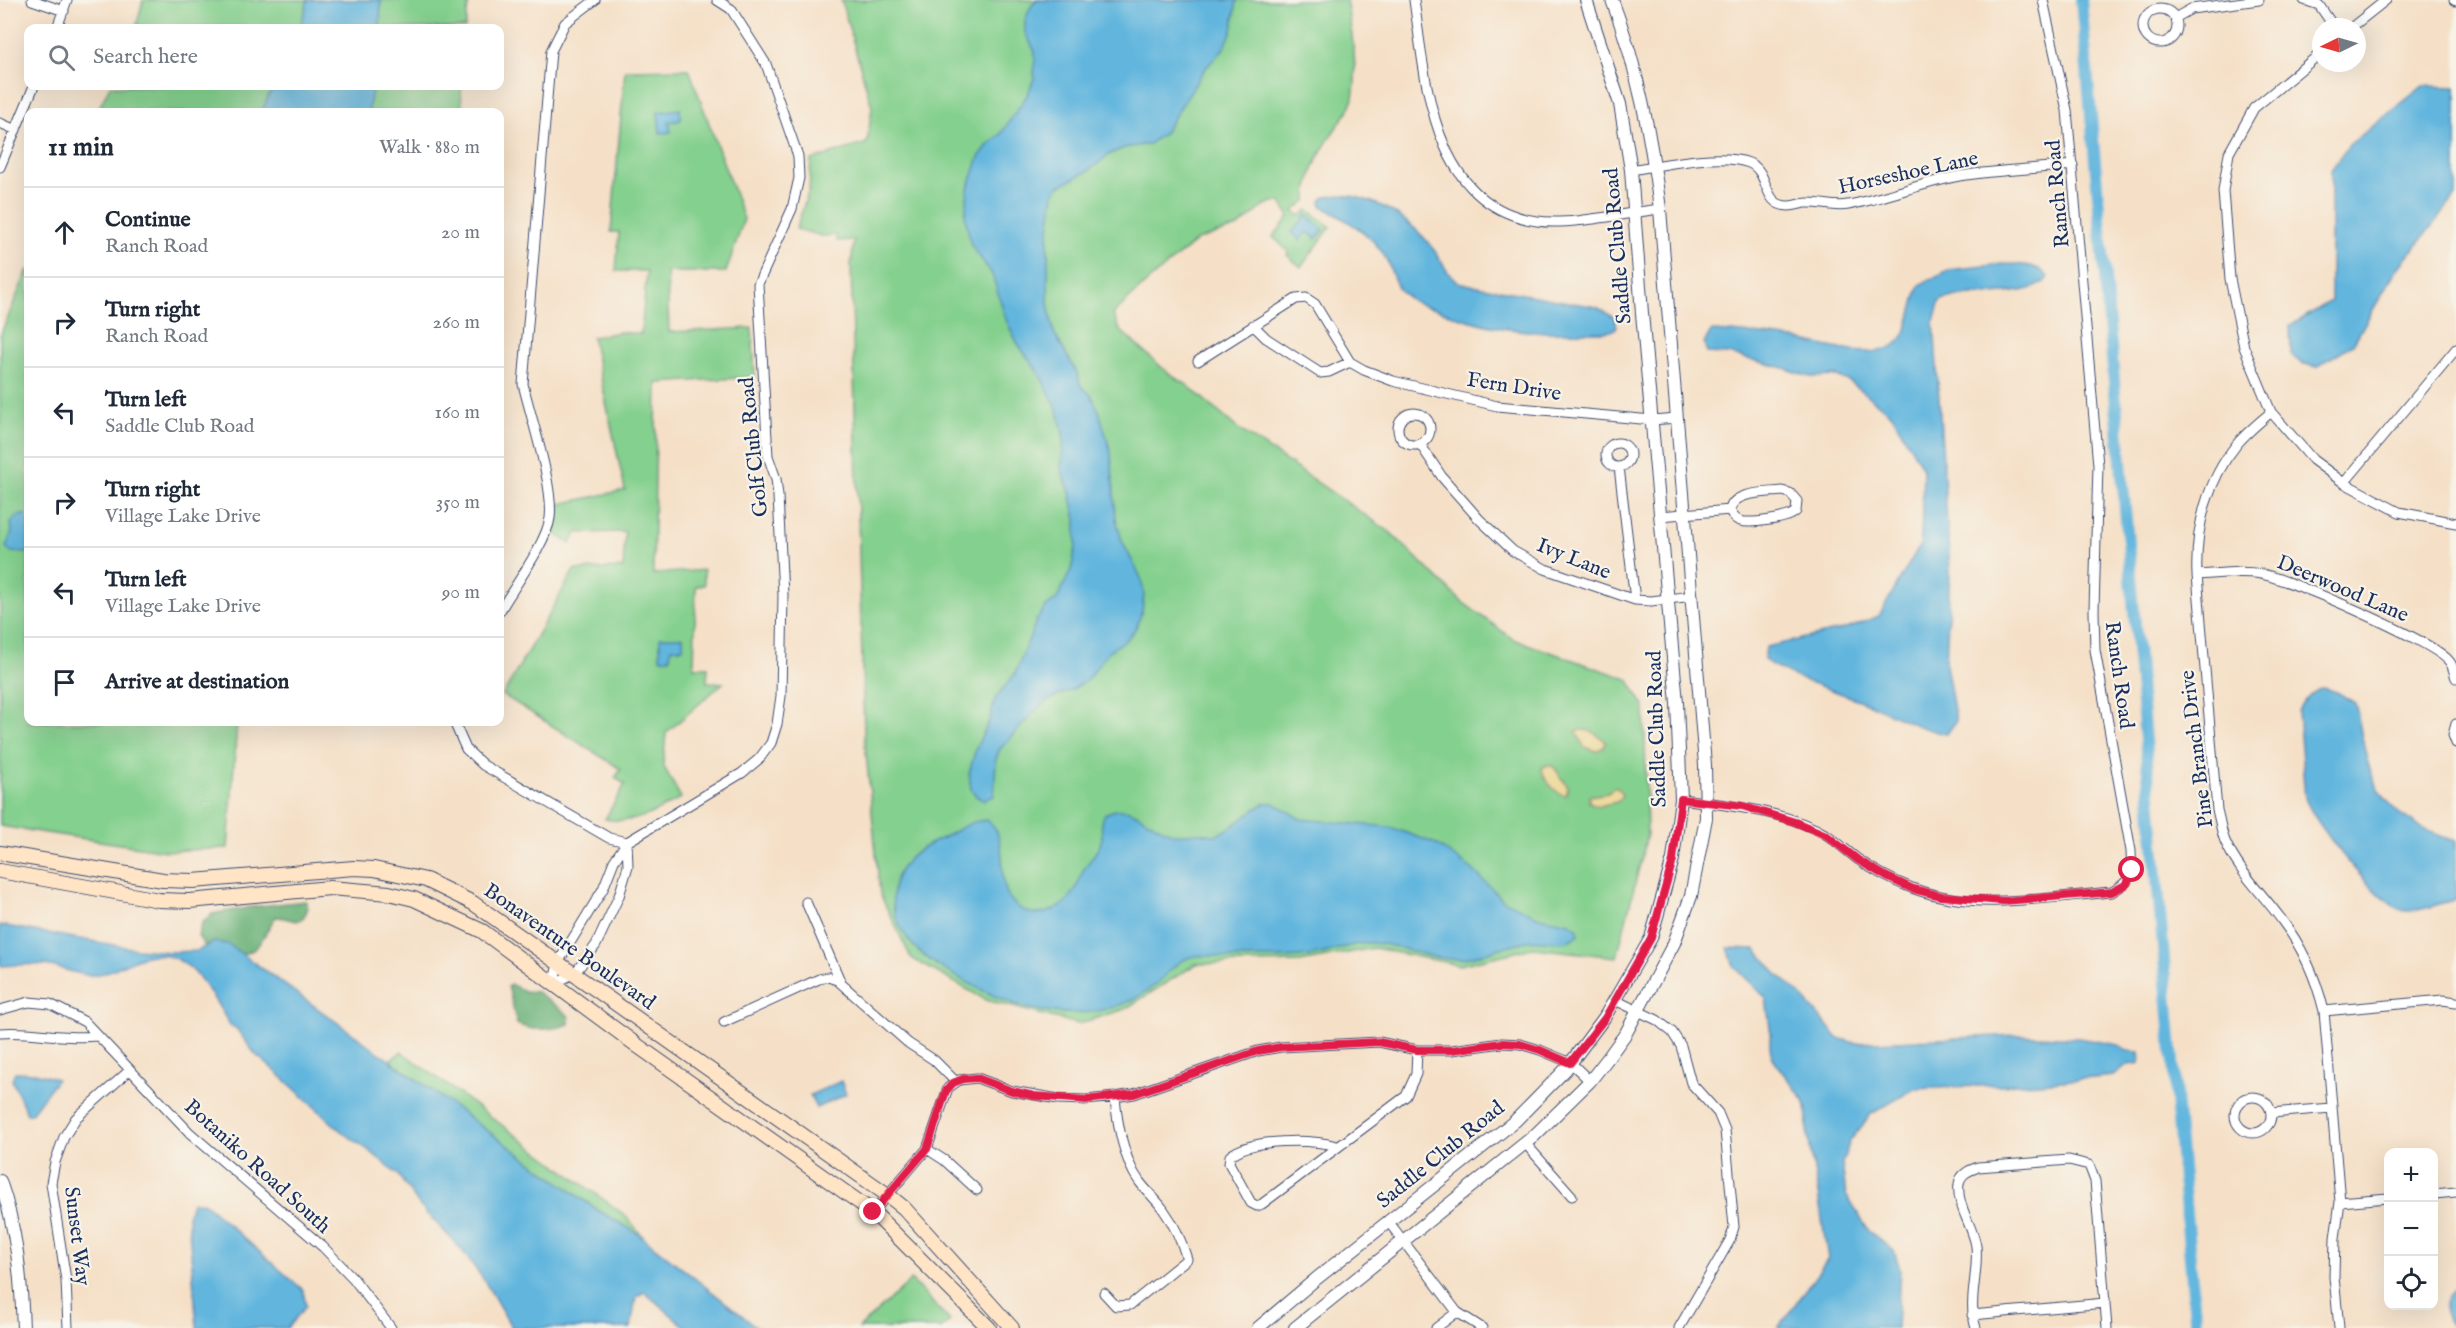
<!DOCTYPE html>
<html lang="en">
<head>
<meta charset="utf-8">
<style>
  :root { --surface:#fff; --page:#f6f6f7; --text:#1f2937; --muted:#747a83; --line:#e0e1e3 }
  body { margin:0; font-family:"IM FELL English",serif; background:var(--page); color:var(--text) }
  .controls { position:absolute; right:18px; bottom:18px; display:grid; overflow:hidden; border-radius:12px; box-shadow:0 6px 24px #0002 }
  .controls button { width:54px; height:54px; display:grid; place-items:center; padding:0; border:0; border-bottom:2px solid var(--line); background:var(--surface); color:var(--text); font:30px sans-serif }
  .compass { position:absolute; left:2312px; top:18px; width:54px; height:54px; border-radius:50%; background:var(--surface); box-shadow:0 6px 24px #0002; rotate:265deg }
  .stop { position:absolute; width:18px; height:18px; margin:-14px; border:4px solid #e11d48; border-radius:50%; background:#fff }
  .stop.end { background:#e11d48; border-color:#fff; box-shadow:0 2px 6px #0008 }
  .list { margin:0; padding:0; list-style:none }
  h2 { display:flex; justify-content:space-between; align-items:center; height:78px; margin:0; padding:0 24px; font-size:26px }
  h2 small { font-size:20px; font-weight:400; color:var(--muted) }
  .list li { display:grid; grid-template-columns:39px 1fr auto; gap:18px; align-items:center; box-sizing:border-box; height:90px; padding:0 24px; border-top:2px solid var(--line) }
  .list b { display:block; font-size:22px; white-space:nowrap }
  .list p { margin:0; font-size:20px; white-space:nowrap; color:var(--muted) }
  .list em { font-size:20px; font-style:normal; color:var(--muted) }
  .icon { flex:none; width:33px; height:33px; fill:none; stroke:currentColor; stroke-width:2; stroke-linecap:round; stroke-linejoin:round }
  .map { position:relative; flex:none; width:2456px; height:1328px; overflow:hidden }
  .search { position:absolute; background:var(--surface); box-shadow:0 6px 24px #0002; left:24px; top:24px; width:480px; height:66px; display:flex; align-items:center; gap:15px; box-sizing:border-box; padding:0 21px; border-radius:12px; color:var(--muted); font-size:22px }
  .panel { position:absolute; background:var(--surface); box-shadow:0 6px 24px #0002; left:24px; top:108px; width:480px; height:618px; border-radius:12px }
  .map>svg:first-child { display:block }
  .green { fill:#84d08e; stroke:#508076; stroke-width:1.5 }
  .forest { fill:#6bb279; stroke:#43706c; stroke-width:1.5 }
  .sand { fill:#eeda9e; stroke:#84847e; stroke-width:1.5 }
  .water { fill:#62b6de; stroke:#3e729e; stroke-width:1.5 }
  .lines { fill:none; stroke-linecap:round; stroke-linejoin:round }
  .canal { stroke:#62b6de; stroke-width:12 }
  .minor-casing { stroke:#3c4a6e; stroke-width:11 }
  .tertiary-casing { stroke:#3c4a6e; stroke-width:14 }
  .secondary-casing { stroke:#3c4a6e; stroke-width:16 }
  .minor { stroke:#fff; stroke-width:9 }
  .tertiary { stroke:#fff; stroke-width:12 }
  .secondary { stroke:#ffe4c6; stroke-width:14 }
  .route { stroke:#e11d48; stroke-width:8 }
  .labels { text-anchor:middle; stroke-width:4.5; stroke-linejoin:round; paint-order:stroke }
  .street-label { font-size:21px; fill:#1b2f5e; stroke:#f7f3e8 }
</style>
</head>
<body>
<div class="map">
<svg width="2456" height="1328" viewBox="0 0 2456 1328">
  <rect width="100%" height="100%" fill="#f7f3e8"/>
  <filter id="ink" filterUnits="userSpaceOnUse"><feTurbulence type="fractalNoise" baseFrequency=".0167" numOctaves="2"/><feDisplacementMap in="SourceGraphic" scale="12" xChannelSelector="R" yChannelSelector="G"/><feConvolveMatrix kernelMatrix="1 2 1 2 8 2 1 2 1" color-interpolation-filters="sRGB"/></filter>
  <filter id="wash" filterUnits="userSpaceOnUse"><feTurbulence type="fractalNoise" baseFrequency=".008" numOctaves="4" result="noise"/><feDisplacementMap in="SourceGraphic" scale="24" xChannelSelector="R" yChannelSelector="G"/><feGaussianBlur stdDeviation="1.35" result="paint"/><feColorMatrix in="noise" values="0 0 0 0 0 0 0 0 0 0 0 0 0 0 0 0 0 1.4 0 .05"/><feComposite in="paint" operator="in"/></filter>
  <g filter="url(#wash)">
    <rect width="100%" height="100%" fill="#f5e0c7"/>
    <path class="green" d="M143 0H469L465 28H136Z
      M841 0H1346C1351 26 1360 81 1351 105 1348 114 1341 120 1336 128 1322 148 1307 176 1307 200L1294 211 1300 216 1308 210 1331 227 1301 267 1287 255 1289 252 1273 237 1289 217 1281 202H1272L1263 207 1238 227 1197 240 1147 282 1113 314 1120 330 1167 372 1186 384 1236 427 1390 532 1461 601 1513 639 1628 679 1644 706 1647 835 1617 957 1533 948 1459 965 1374 948 1300 962 1196 964 1125 1009 1078 1024 986 1000 911 958 880 894 864 733 851 265 854 240 837 241 836 235 822 236 796 229 809 190 811 160 867 143 872 107Z
      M689 69 744 219 726 272H667L669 332 752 328 755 377 657 383 653 574 704 570V585L696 586 694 667H708L707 682 723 683 666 733 663 765 681 798C656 812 635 825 605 819L625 784 615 778 621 769 503 695 574 570 623 568 625 532 577 533 570 544 554 533 560 504 625 490 592 337 620 332 641 334 647 271H616L619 232H611L625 70Z
      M110 86H461L462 112H97Z
      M28 269V722H237L228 848 166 851 0 826V336Z
      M402 1052 626 1216 644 1238 599 1211 389 1060Z
      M911 1280 950 1321 942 1328H859Z"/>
    <path class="forest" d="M306 901 308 908C300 930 292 917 276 917 264 931 262 952 241 954 229 945 220 939 205 946L198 936 202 923 212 914 251 907Z
      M510 984 524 991 537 992 566 1013 569 1017V1024C553 1030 533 1032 517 1024L508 986Z"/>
    <path class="sand" d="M1585 730C1594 731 1600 736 1606 742L1604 747 1596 751 1584 747 1576 731Z
      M1547 765 1554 767 1568 787 1566 795C1556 795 1543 779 1542 768Z
      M1614 787 1619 789 1622 795 1617 802 1599 806 1589 802V796L1608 793Z"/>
    <path class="water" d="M308 0H381L380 28H300Z
      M1036 0H1237L1232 31 1224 48 1204 70 1164 133 1149 144 1124 148 1110 154 1088 171 1059 186 1054 193 1048 238V303L1054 333 1076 371 1081 386 1091 395 1099 411 1111 453 1116 519 1122 541 1141 578 1144 595 1142 611 1136 628 1126 640 1108 652 1089 678 1075 688 1049 700 1038 708 1000 749 996 759 994 796 983 800 977 797 971 789 969 774 976 748 990 719 995 699 1015 674 1037 619 1046 607 1057 599 1071 570 1076 547V519L1070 492 1061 468 1064 439 1060 418 1054 402 1038 372 1018 344 1007 322 992 274 971 245 965 217 968 189 979 157 989 144 1000 135 1028 94 1034 78 1035 52 1025 32V21L1029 10Z
      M275 86H373L368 112H262L268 96Z
      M2423 86 2456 87V196L2395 272 2353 344 2317 367 2301 363 2291 355 2290 326 2331 301V170L2349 145Z
      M680 109 681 120 669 122 671 132 660 133 658 112Z
      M1339 195C1376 196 1413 221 1434 250 1444 263 1446 275 1460 283L1597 307 1615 318 1617 327 1612 331 1602 332C1544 333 1500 334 1444 312 1425 305 1416 307 1400 290 1392 280 1392 268 1385 257 1371 232 1345 220 1322 206L1321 201 1325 197Z
      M1307 215 1324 230 1316 239 1308 232 1300 240 1292 232Z
      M2003 264C2019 265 2039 263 2048 277 2036 301 1961 289 1940 301L1934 321 1950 570 1946 665 1956 721 1947 734C1916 729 1891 712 1861 701 1829 688 1793 680 1764 660L1766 647 1849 628 1879 616 1921 543 1923 469 1892 415 1850 382 1837 376 1810 377 1784 368 1728 354 1707 353 1704 343 1711 331C1738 332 1767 335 1794 339 1821 344 1873 362 1896 344 1911 333 1912 300 1920 285L1948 270Z
      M28 514V553L11 552 6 547 12 532 11 522 18 516Z
      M660 637H683V648H671L670 658H660Z
      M2323 688 2337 692 2355 703C2361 726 2363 753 2372 775 2386 811 2421 832 2456 841V900C2439 902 2424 912 2406 911 2380 908 2314 823 2305 798L2298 711C2304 699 2310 693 2323 688Z
      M1265 803H1273L1281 807 1300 819 1390 827 1434 843 1472 869 1503 900 1539 917 1570 923 1577 928 1579 934C1566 948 1544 938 1527 941 1503 945 1482 957 1457 959 1428 960 1400 944 1372 943 1353 942 1333 952 1314 955 1303 957 1290 958 1278 958 1263 958 1248 958 1233 958 1218 957 1202 953 1188 958 1174 963 1167 975 1156 984 1121 1013 1077 1018 1032 1009 1001 1002 930 967 910 942 878 900 892 860 938 840 958 832 965 821 987 820 1017 844 985 892 1025 911 1043 919 1066 907 1075 890 1079 884 1080 876 1084 869 1089 861 1098 851 1101 842 1105 832 1096 819 1107 813 1132 800 1152 829 1175 834 1182 835 1190 833 1197 833 1203 833 1210 835 1216 835 1227 833 1252 810 1265 803Z
      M0 925 137 949 170 952 197 951 214 942 228 944 599 1211 636 1232 758 1328H687L644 1292 636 1297 631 1328H512L484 1280 461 1249 420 1206 398 1175 371 1152 341 1131 274 1070 255 1054 236 1028 231 1026C210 995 190 943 142 957 126 962 112 973 95 975 81 977 64 968 50 966 34 963 17 965 0 966Z
      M1728 948 1756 949 1776 973 1800 994 1838 1038 1855 1043 2018 1035 2078 1038 2118 1045 2127 1051 2139 1052 2140 1063 2128 1065 2114 1076 2040 1083 1914 1089 1871 1114 1850 1141 1842 1163 1846 1195 1869 1231 1894 1251 1900 1269 1897 1328H1778L1828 1259C1822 1216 1815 1173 1807 1130 1806 1122 1808 1111 1805 1103 1795 1081 1763 1062 1771 1035L1766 998 1734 966Z
      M15 1072 35 1073 57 1079 31 1114H27L12 1080Z
      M841 1081 846 1094 816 1108 810 1095Z
      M192 1202H203L303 1290 306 1306 287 1328H197L188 1216Z
      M2456 1289V1328H2454C2440 1317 2442 1299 2456 1289Z"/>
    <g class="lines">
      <path class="canal" d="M2081 0 2196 1328"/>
    </g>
  </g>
  <g filter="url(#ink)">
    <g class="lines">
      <defs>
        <path id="minor" d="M32 0 64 11
          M1414 0C1426 83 1432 206 1537 221 1569 226 1626 213 1660 209
          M2304 0 2319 5 2334 27
          M2454 0 2456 1
          M2143 26a17 17 0 1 1 34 0a17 17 0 1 1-34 0Z
          M2175 18 2191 9 2259 0
          M2352 27 2386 0
          M57 28 67 0
          M2321 53 2254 108 2229 153 2223 191 2230 279 2244 347 2271 412 2313 460 2344 483 2399 512 2456 523
          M0 123 16 130
          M0 167 34 86
          M1631 170C1661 165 1721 152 1749 163 1771 172 1761 206 1789 206 1796 206 1801 203 1807 203 1822 202 1834 208 1848 205 1886 198 1921 183 1959 176 1996 170 2035 169 2073 165
          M1253 325 1266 338 1320 373 1329 372 1350 362
          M1198 361 1296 299 1306 298 1315 304 1350 362 1364 370 1393 381 1497 406 1652 420 1677 418
          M2271 412C2260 422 2247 432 2237 444 2207 481 2195 528 2197 575L2217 810C2220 820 2221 831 2225 841 2238 871 2262 893 2281 919 2302 946 2316 978 2324 1011L2340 1202 2335 1238 2334 1277 2339 1328
          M1398 429a16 16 0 1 1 32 0a16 16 0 1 1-32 0Z
          M1606 455a12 12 0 1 1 24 0a12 12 0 1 1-24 0Z
          M1420 444 1442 477 1479 519 1513 551 1545 569 1635 600 1651 601 1693 596
          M1619 467 1635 600
          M2344 483 2456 349
          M1782 491 1790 493 1797 501 1796 511C1790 519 1750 524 1740 521 1734 519 1732 515 1730 510 1733 491 1767 493 1782 491Z
          M1660 516 1730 510
          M2197 575C2218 574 2240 570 2261 574 2290 579 2433 641 2449 661 2453 665 2454 673 2456 678
          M500 611C513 588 547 542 550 518 554 486 531 418 523 384L551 51 565 23 595 0
          M454 722 466 749 483 765 609 838 627 842 742 773 759 759 771 743 777 724 781 696 783 595 778 496 776 479 768 456 758 284 792 209 799 178 798 156 766 64 731 9 717 0
          M2456 724 2453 735 2456 743
          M1681 799C1727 805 1787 811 1827 835 1837 842 1846 850 1856 858 1873 870 1893 881 1912 888 1975 912 2048 897 2112 892 2133 880 2132 874 2131 851L2095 650 2094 611 2098 465 2067 110 2043 0
          M627 842 628 866 619 896 596 945 575 973 553 984 559 961 603 889 614 861Z
          M806 902 841 983
          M1615 1000 1657 1020 1672 1032 1681 1046 1691 1083 1718 1113 1725 1130 1734 1227 1730 1240 1679 1328
          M0 1010 29 1002 50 1004 85 1022 190 1133 323 1247 353 1278 391 1328
          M2324 1011 2443 1000 2456 1002
          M724 1022 819 979 828 977 837 980 908 1043 934 1060 956 1082
          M0 1033C32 1030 64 1040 96 1036
          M2235 1115a18 18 0 1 1 36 0a18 18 0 1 1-36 0Z
          M2271 1113 2332 1108
          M1525 1143 1572 1196
          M1337 1146C1311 1139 1252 1138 1230 1156L1229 1163 1251 1203 1257 1206 1262 1204 1406 1096 1416 1074 1417 1050
          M927 1149 944 1160 977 1190
          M2434 1194 2456 1192
          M2340 1202 2388 1198
          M873 1212 927 1149 948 1088 959 1080 977 1078 1012 1091 1058 1099 1086 1100 1115 1097 1134 1094 1258 1051 1281 1047 1379 1042 1417 1050H1452L1502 1043 1520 1044 1540 1050 1571 1063 1590 1081
          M1388 1221 1457 1312 1482 1328
          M1104 1293 1116 1306 1130 1305 1187 1259C1182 1242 1174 1224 1163 1209 1156 1199 1146 1191 1139 1181 1124 1161 1117 1122 1115 1097
          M1972 1315 2105 1303
          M68 1328 66 1280 51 1183 55 1162 64 1137 76 1118 130 1070
          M1436 1328 1457 1312
          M1976 1328C1967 1301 1979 1274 1976 1246 1973 1226 1956 1205 1959 1184 1960 1174 1970 1170 1978 1167L2069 1160 2089 1165 2095 1181 2107 1328"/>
        <path id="tertiary" d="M0 1181C17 1229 21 1278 23 1328
          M1258 1328 1316 1279 1515 1121 1566 1069 1604 1018 1651 938 1673 859 1681 799 1677 703 1642 313 1631 170 1620 104 1586 0
          M1295 1328 1534 1136 1590 1081 1608 1058 1626 1033 1674 943 1691 896 1706 818 1705 765 1660 209C1651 137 1638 68 1612 0"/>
        <path id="secondary" d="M0 853 163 880 193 881 354 868 374 869 426 880 473 903 889 1196 904 1208 1012 1328
          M0 871 159 900 189 901 330 888 389 893 414 899 482 931 638 1046 873 1212 989 1328"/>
      </defs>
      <use href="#minor" class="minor-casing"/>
      <use href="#tertiary" class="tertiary-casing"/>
      <use href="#secondary" class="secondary-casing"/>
      <use href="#minor" class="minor"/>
      <use href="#tertiary" class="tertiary"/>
      <use href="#secondary" class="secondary"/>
    </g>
  </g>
  <g class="lines" filter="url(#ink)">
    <path class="route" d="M873 1212 927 1149 946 1091 953 1083 963 1079 977 1078 1012 1091 1034 1096 1086 1100 1134 1094 1258 1051 1281 1047 1379 1042 1417 1050H1452L1502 1043 1520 1044 1540 1050 1570 1063 1605 1018 1651 938 1673 860 1681 799 1742 806 1795 822 1826 835 1858 860 1887 877 1913 889 1941 896 2003 901 2112 892 2127 884 2132 870"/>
  </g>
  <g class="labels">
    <g class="street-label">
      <text transform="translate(1908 172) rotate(-12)" y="7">Horseshoe Lane</text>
      <text transform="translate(2057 194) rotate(-95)" y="7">Ranch Road</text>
      <text transform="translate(1617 246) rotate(-95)" y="7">Saddle Club Road</text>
      <text transform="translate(1514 386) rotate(9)" y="7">Fern Drive</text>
      <text transform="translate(753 447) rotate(-96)" y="7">Golf Club Road</text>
      <text transform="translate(1574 558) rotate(22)" y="7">Ivy Lane</text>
      <text transform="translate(2343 588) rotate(23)" y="7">Deerwood Lane</text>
      <text transform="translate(2120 675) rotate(82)" y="7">Ranch Road</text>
      <text transform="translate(1656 729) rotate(-92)" y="7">Saddle Club Road</text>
      <text transform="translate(2196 749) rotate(-97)" y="7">Pine Branch Drive</text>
      <text transform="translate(570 946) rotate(35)" y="7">Bonaventure Boulevard</text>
      <text transform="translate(1440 1154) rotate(-39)" y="7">Saddle Club Road</text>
      <text transform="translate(258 1166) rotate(42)" y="7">Botaniko Road South</text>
      <text transform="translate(78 1236) rotate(83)" y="7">Sunset Way</text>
    </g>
  </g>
</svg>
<div class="controls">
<button>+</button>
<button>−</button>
<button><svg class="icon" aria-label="locate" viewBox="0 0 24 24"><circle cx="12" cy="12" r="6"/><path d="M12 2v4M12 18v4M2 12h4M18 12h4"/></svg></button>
</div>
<svg class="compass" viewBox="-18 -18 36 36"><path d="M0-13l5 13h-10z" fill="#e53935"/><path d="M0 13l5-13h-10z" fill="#747a83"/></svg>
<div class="stop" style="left:2132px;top:870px"></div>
<div class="stop end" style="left:873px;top:1212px"></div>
<div class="search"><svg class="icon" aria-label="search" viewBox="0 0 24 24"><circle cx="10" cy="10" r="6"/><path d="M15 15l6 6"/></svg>Search here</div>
<section class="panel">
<h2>11 min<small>Walk · 880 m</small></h2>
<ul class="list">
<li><svg class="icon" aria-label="ahead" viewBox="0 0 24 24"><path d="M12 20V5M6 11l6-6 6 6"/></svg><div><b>Continue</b><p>Ranch Road</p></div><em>20 m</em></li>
<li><svg class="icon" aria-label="right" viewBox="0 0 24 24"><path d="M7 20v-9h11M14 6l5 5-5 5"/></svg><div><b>Turn right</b><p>Ranch Road</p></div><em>260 m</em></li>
<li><svg class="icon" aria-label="left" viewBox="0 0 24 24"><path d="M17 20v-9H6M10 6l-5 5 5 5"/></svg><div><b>Turn left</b><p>Saddle Club Road</p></div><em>160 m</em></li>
<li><svg class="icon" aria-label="right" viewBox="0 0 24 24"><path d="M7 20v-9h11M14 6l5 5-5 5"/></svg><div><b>Turn right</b><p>Village Lake Drive</p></div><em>350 m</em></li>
<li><svg class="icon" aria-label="left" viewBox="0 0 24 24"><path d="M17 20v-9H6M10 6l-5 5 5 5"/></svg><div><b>Turn left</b><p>Village Lake Drive</p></div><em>90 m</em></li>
<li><svg class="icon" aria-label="arrive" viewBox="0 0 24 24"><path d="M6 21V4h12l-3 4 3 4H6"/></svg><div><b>Arrive at destination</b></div></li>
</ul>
</section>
</div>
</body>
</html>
